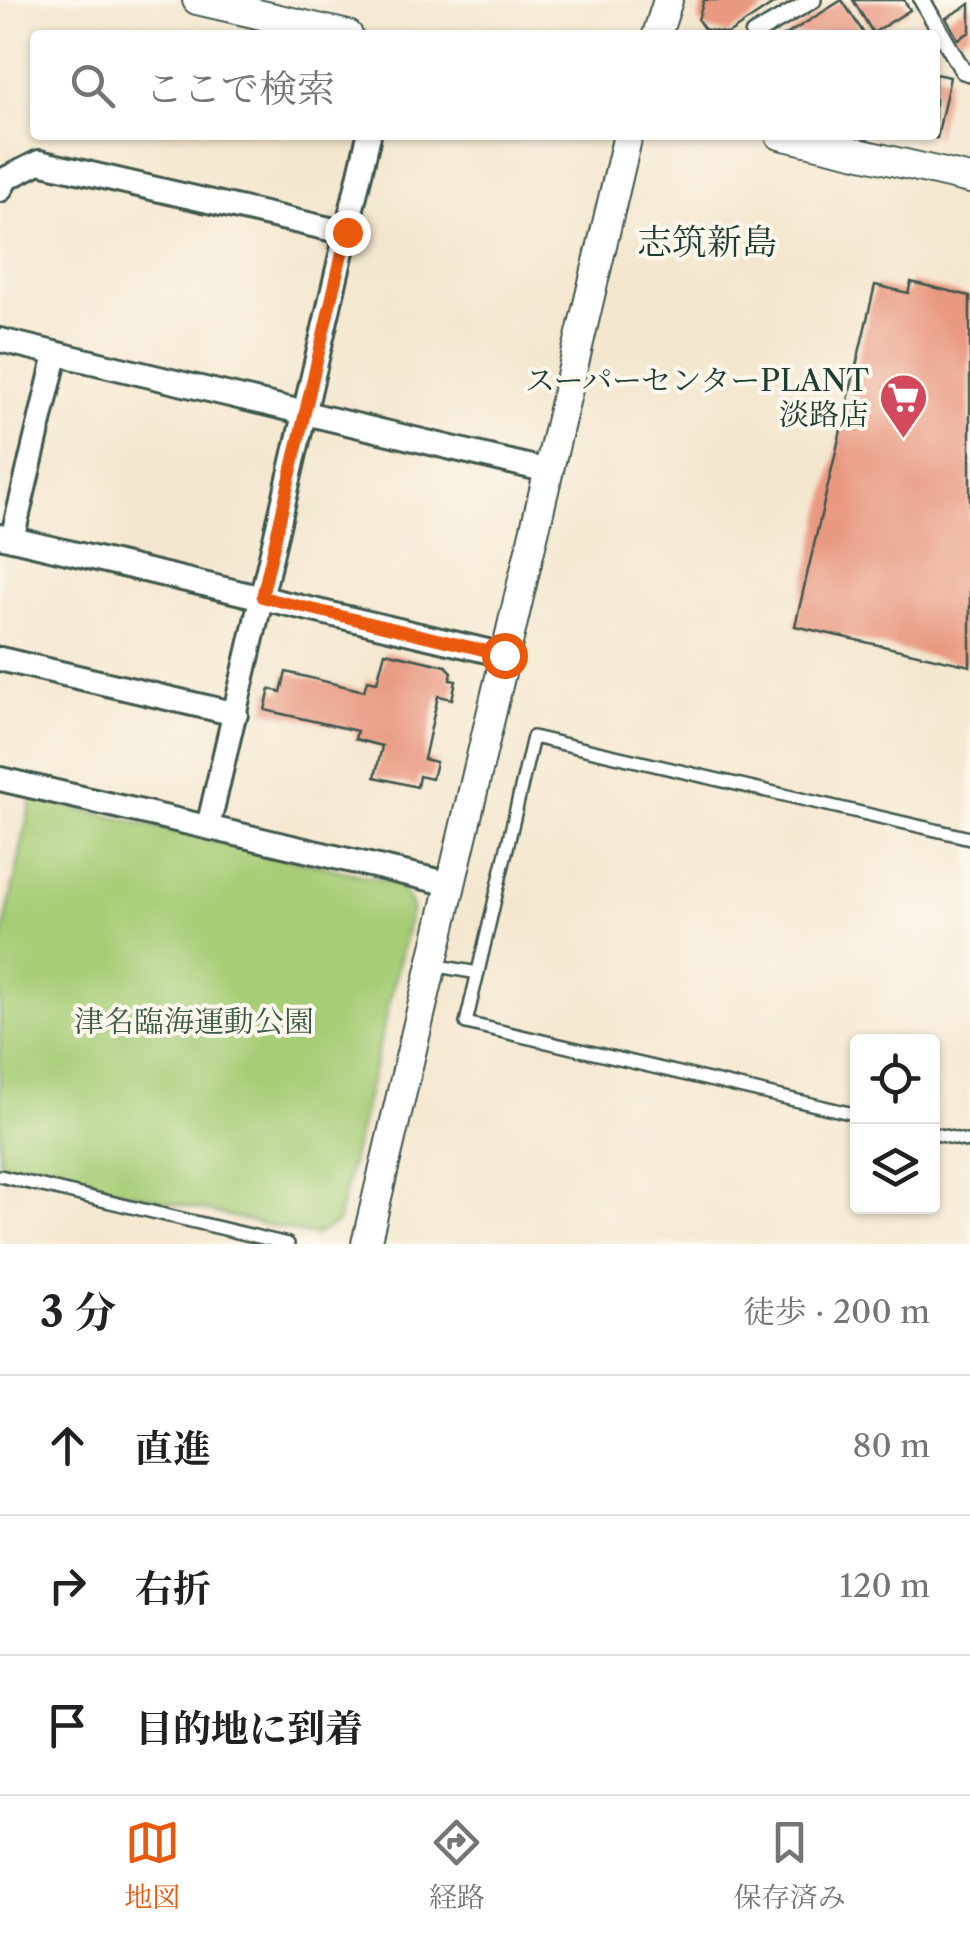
<!DOCTYPE html>
<html lang="ja">
<head>
<meta charset="utf-8">
<style>
  :root { --surface:#fff; --page:#f2f2f2; --text:#202124; --muted:#757577; --line:#e0e0e0; --accent:#ea580c }
  body { margin:0; font-family:"Libre Caslon Text","Noto Serif JP",serif; background:var(--page); color:var(--text) }
  .controls { position:absolute; right:30px; bottom:30px; display:grid; overflow:hidden; border-radius:10px; box-shadow:0 2px 8px #0004 }
  .controls button { width:90px; height:90px; display:grid; place-items:center; padding:0; border:0; border-bottom:2px solid var(--line); background:var(--surface); color:var(--text); font:50px sans-serif }
  .stop { position:absolute; width:30px; height:30px; margin:-22px; border:8px solid #ea580c; border-radius:50%; background:#fff }
  .stop.end { background:#ea580c; border-color:#fff; box-shadow:0 2px 10px #0008 }
  .list { margin:0; padding:0; list-style:none }
  h2 { display:flex; justify-content:space-between; align-items:center; height:130px; margin:0; padding:0 40px; font-size:42px }
  h2 small { font-size:32px; font-weight:400; color:var(--muted) }
  .list li { display:grid; grid-template-columns:65px 1fr auto; gap:30px; align-items:center; box-sizing:border-box; height:140px; padding:0 40px; border-top:2px solid var(--line) }
  .list b { display:block; font-size:38px; white-space:nowrap }
  .list em { font-size:32px; font-style:normal; color:var(--muted) }
  .icon { flex:none; width:55px; height:55px; fill:none; stroke:currentColor; stroke-width:2; stroke-linecap:round; stroke-linejoin:round }
  .map { position:relative; flex:none; width:970px; height:1244px; overflow:hidden }
  .search { position:absolute; background:var(--surface); box-shadow:0 2px 8px #0004; left:30px; right:30px; top:30px; height:110px; display:flex; align-items:center; gap:25px; box-sizing:border-box; padding:0 35px; border-radius:10px; color:var(--muted); font-size:38px }
  .sheet { height:550px; background:var(--surface) }
  nav { display:flex; justify-content:space-around; align-items:center; box-sizing:border-box; height:140px; border-top:2px solid var(--line); background:var(--surface); font-size:28px; color:var(--muted) }
  nav a { display:grid; justify-items:center; gap:5px }
  nav .on { color:var(--accent) }
  .map>svg:first-child { display:block }
  .green { fill:#a8cd77; stroke:#648556; stroke-width:2.5 }
  .building { fill:#e99981 }
  .lines { fill:none; stroke-linecap:round; stroke-linejoin:round }
  .service-casing { stroke:#3f564b; stroke-width:16 }
  .pedestrian-casing { stroke:#3f564b; stroke-width:20 }
  .minor-casing { stroke:#3f564b; stroke-width:28 }
  .tertiary-casing { stroke:#3f564b; stroke-width:32 }
  .service { stroke:#fff; stroke-width:11 }
  .pedestrian { stroke:#fff; stroke-width:15 }
  .minor { stroke:#fff; stroke-width:22 }
  .tertiary { stroke:#fff; stroke-width:28 }
  .route { stroke:#ea580c; stroke-width:12 }
  .labels { text-anchor:middle; stroke-width:8; stroke-linejoin:round; paint-order:stroke }
  .poi-label { font-size:30px; fill:#1f3d34; stroke:#fbf7ec; text-anchor:end }
  .park-label { font-size:30px; fill:#3a5a41; stroke:#fbf7ec }
  .quarter-label { font-size:35px; fill:#1f3d34; stroke:#fbf7ec }
</style>
</head>
<body>
<div class="map">
<svg width="970" height="1244" viewBox="0 0 970 1244">
  <rect width="100%" height="100%" fill="#fbf7ec"/>
  <filter id="ink" filterUnits="userSpaceOnUse"><feTurbulence type="fractalNoise" baseFrequency=".01" numOctaves="2"/><feDisplacementMap in="SourceGraphic" scale="20" xChannelSelector="R" yChannelSelector="G"/><feConvolveMatrix kernelMatrix="1 2 1 2 8 2 1 2 1" color-interpolation-filters="sRGB"/></filter>
  <filter id="wash" filterUnits="userSpaceOnUse"><feTurbulence type="fractalNoise" baseFrequency=".0048" numOctaves="4" result="noise"/><feDisplacementMap in="SourceGraphic" scale="40" xChannelSelector="R" yChannelSelector="G"/><feGaussianBlur stdDeviation="2.25" result="paint"/><feColorMatrix in="noise" values="0 0 0 0 0 0 0 0 0 0 0 0 0 0 0 0 0 1.4 0 .05"/><feComposite in="paint" operator="in"/></filter>
  <g filter="url(#wash)">
    <rect width="100%" height="100%" fill="#f4e7cf"/>
    <path class="green" d="M32 798 399 884 412 907 337 1223 314 1236 0 1163V949Z"/>
    <g id="blocks">
      <path class="building" d="M704 0H779L728 34 704 29 698 20Z
        M842 0 865 35H786Z
        M853 0H904L910 10 873 33Z
        M970 4V32L958 39 946 18Z
        M935 74 950 77 937 138H935Z
        M911 282 970 296V666L795 626 875 285 908 293Z
        M385 652 446 666 452 672 450 680 456 681 452 699 438 696 424 759 436 762 432 779 419 776 417 787 375 777 382 746 355 739 357 731 265 710 270 689 281 692 286 672 364 691 367 680 377 682Z"/>
    </g>
  </g>
  <g filter="url(#ink)">
    <use href="#blocks" fill-opacity="0" stroke="#3f564b" stroke-width="2.5"/>
    <g class="lines">
      <defs>
        <path id="service" d="M432 965 478 973
          M858 1115 466 1023 533 737 970 838
          M932 1133 970 1142
          M0 1176 288 1244"/>
        <path id="pedestrian" d="M922 0 963 71 970 73
          M753 35 813 0"/>
        <path id="minor" d="M0 190 7 178 39 162 347 233
          M0 340 548 471
          M0 536 504 655
          M12 539 56 355
          M0 659 236 714
          M0 779 451 884
          M208 827 369 135"/>
        <path id="tertiary" d="M197 0 348 35
          M657 35 668 0
          M780 135 970 179
          M366 1244 628 135"/>
      </defs>
      <use href="#service" class="service-casing"/>
      <use href="#pedestrian" class="pedestrian-casing"/>
      <use href="#minor" class="minor-casing"/>
      <use href="#tertiary" class="tertiary-casing"/>
      <use href="#service" class="service"/>
      <use href="#pedestrian" class="pedestrian"/>
      <use href="#minor" class="minor"/>
      <use href="#tertiary" class="tertiary"/>
    </g>
  </g>
  <g class="lines" filter="url(#ink)">
    <path class="route" d="M347 232 262 597 504 655"/>
  </g>
  <defs>
    <symbol id="supermarket-pin" viewBox="-11 -11 22 30"><path d="M0 17L-7.5 6A9.5 9.5 0 1 1 7.5 6Z" fill="#d1495b" stroke="#fbf7ec"/><path d="M-6-5.5h2.5l.6 2H6L4.5 2H-2.5L-4.4-4H-6ZM-1.5 3.2a1.3 1.3 0 1 0 .1 0ZM3 3.2a1.3 1.3 0 1 0 .1 0Z" fill="#fff"/></symbol>
  </defs>
  <g fill-rule="evenodd">
    <use href="#supermarket-pin" x="876" y="370" width="55" height="75"/>
  </g>
  <g class="labels">
    <g class="poi-label">
      <text x="869" y="391">スーパーセンターPLANT<tspan x="869" dy="34">淡路店</tspan></text>
    </g>
    <g class="park-label">
      <text x="194" y="1032">津名臨海運動公園</text>
    </g>
    <g class="quarter-label">
      <text x="707" y="254">志筑新島</text>
    </g>
  </g>
</svg>
<div class="controls">
<button><svg class="icon" aria-label="locate" viewBox="0 0 24 24"><circle cx="12" cy="12" r="6"/><path d="M12 2v4M12 18v4M2 12h4M18 12h4"/></svg></button>
<button><svg class="icon" aria-label="layers" viewBox="0 0 24 24"><path d="M12 4l9 5-9 5-9-5zM3 14l9 5 9-5"/></svg></button>
</div>
<div class="stop" style="left:504px;top:655px"></div>
<div class="stop end" style="left:347px;top:232px"></div>
<div class="search"><svg class="icon" aria-label="search" viewBox="0 0 24 24"><circle cx="10" cy="10" r="6"/><path d="M15 15l6 6"/></svg>ここで検索</div>
</div>
<section class="sheet">
<h2>3 分<small>徒歩 · 200 m</small></h2>
<ul class="list">
<li><svg class="icon" aria-label="ahead" viewBox="0 0 24 24"><path d="M12 20V5M6 11l6-6 6 6"/></svg><div><b>直進</b></div><em>80 m</em></li>
<li><svg class="icon" aria-label="right" viewBox="0 0 24 24"><path d="M7 20v-9h11M14 6l5 5-5 5"/></svg><div><b>右折</b></div><em>120 m</em></li>
<li><svg class="icon" aria-label="arrive" viewBox="0 0 24 24"><path d="M6 21V4h12l-3 4 3 4H6"/></svg><div><b>目的地に到着</b></div></li>
</ul>
</section>
<nav>
<a class="on"><svg class="icon" aria-label="map" viewBox="0 0 24 24"><path d="M3 6l6-2 6 2 6-2v14l-6 2-6-2-6 2zM9 4v14M15 6v14"/></svg>地図</a>
<a><svg class="icon" aria-label="directions" viewBox="0 0 24 24"><path d="M12 3l9 9-9 9-9-9zM9 14v-3h6M13 9l2 2-2 2"/></svg>経路</a>
<a><svg class="icon" aria-label="saved" viewBox="0 0 24 24"><path d="M7 4h10v16l-5-4-5 4z"/></svg>保存済み</a>
</nav>
</body>
</html>
